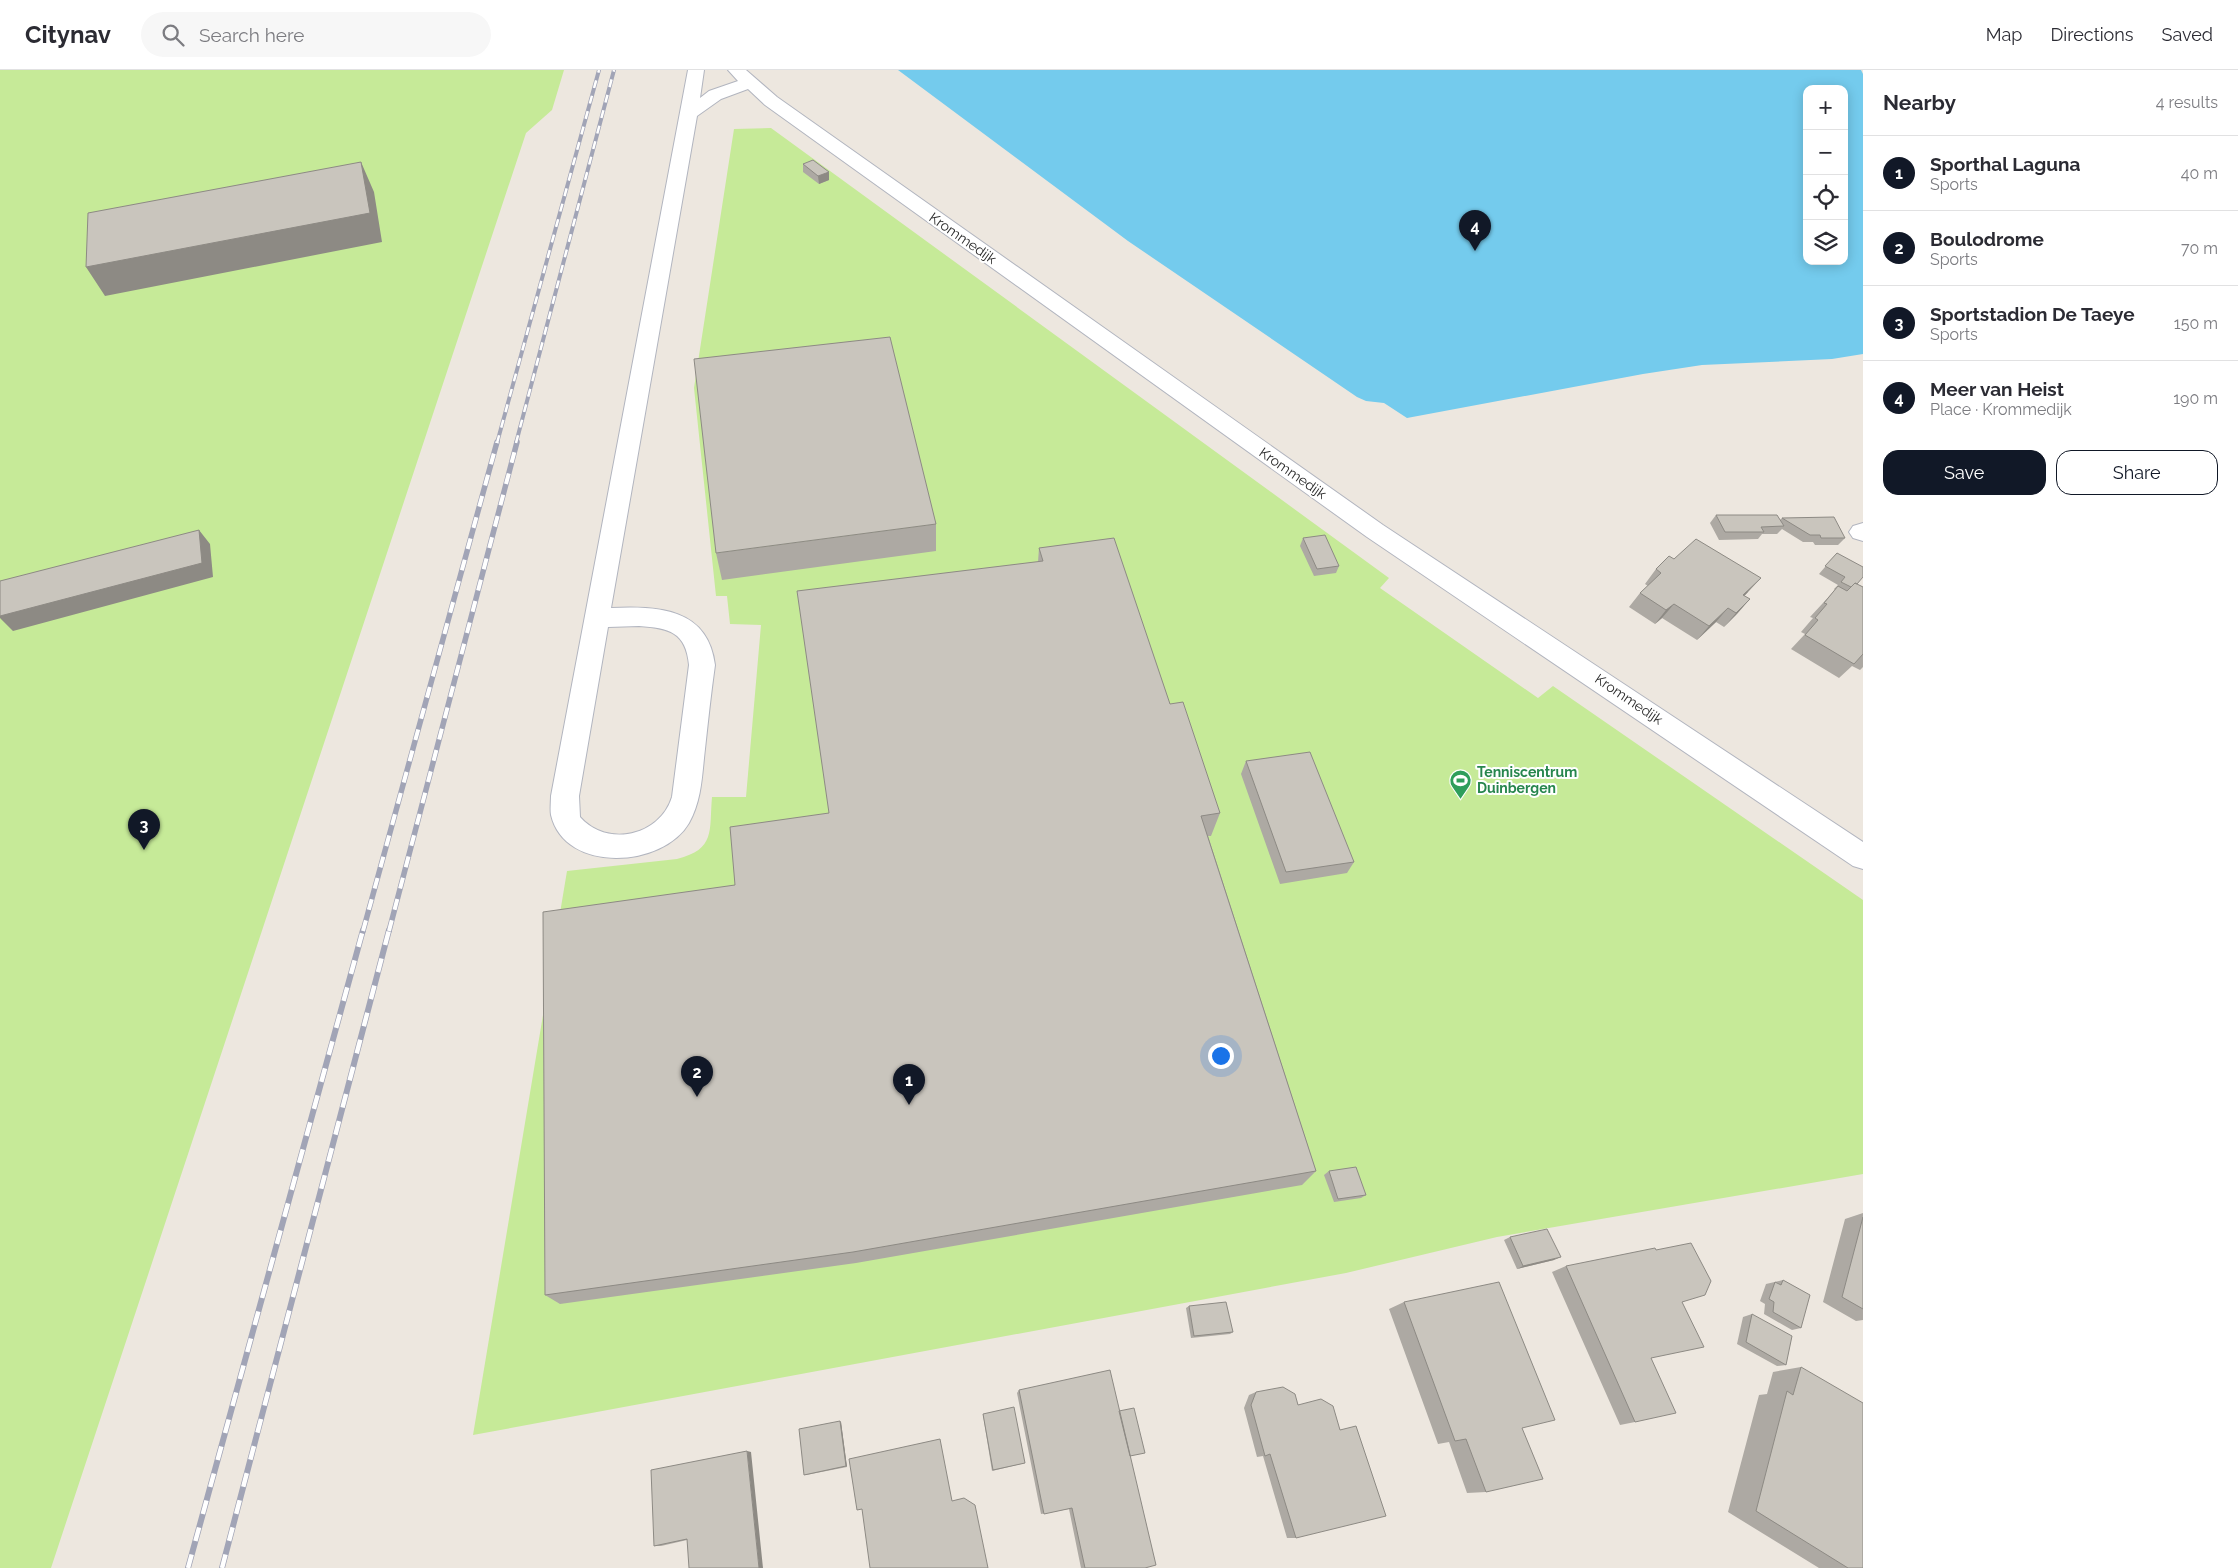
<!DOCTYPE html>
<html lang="en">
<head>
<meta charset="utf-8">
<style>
  :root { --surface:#fff; --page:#f7f7f7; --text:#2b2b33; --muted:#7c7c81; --line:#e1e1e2; --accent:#111827 }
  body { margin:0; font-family:Raleway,sans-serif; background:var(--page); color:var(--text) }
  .controls { position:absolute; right:15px; top:15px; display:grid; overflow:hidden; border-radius:10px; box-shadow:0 2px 12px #0003 }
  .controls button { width:45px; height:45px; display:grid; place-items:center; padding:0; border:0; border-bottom:1px solid var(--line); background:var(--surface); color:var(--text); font:25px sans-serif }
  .you { position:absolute; left:1220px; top:985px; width:18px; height:18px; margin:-12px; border:4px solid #fff; border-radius:50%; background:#1a73e8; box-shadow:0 0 0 8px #1a73e833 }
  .badge { display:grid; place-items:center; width:32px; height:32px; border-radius:50%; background:var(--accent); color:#fff; font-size:16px; font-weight:700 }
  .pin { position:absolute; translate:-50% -41px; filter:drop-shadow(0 1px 2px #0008) }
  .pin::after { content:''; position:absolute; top:26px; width:18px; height:15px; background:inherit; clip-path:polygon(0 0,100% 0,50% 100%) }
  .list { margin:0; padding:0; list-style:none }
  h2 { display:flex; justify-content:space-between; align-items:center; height:65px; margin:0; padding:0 20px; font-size:21px }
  h2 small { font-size:16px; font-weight:400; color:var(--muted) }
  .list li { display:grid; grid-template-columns:32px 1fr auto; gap:15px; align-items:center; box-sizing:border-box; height:75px; padding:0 20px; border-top:1px solid var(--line) }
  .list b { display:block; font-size:19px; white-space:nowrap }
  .list p { margin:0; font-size:16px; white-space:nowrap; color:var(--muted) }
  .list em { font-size:16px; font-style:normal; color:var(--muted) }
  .actions { display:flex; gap:10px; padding:15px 20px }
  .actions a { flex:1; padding:11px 0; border:1px solid var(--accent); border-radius:15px; text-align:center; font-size:18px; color:var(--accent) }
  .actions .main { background:var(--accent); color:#fff }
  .icon { flex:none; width:28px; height:28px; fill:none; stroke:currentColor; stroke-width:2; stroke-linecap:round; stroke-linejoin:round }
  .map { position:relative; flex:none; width:1863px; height:1498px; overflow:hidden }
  header { display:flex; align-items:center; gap:30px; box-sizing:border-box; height:70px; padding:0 25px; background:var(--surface); border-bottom:1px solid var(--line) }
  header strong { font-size:24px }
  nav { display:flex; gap:28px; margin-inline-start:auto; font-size:18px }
  .search { width:350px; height:45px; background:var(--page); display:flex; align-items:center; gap:12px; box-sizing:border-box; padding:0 18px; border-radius:28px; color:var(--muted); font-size:19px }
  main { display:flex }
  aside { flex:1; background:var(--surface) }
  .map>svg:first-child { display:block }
  .pitch { fill:#c6ea98 }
  .water { fill:#74cbed; fill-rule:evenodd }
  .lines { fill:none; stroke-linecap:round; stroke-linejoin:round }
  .minor-casing { stroke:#b2b5bf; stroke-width:2 }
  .minor { fill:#fff; fill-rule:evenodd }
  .rail-far2-casing { stroke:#a1a4b6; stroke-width:4 }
  .rail-far1-casing { stroke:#a1a4b6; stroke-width:5.5 }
  .rail-casing { stroke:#a1a4b6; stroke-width:6 }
  .rail-far2 { stroke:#fff; stroke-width:2.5; stroke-dasharray:8; stroke-linecap:butt }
  .rail-far1 { stroke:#fff; stroke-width:4; stroke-dasharray:11; stroke-linecap:butt }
  .rail { stroke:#fff; stroke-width:4.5; stroke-dasharray:14; stroke-linecap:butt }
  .wall { fill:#ada9a3 }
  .shaded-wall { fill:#8d8a84 }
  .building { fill:#c9c5bd; stroke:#8d8a84 }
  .labels { text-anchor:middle; stroke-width:4; stroke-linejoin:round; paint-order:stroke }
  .street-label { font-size:14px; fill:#2c2c2c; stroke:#fff }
  .leisure-label { font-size:14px; font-weight:bold; fill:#27864d; stroke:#fff; text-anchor:start }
</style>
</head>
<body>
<header>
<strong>Citynav</strong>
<div class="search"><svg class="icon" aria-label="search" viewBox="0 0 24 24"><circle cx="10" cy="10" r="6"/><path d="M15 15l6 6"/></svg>Search here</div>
<nav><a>Map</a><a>Directions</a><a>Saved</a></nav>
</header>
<main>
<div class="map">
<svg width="1863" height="1498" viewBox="0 0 1863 1498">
  <rect width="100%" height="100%" fill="#ede7df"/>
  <path class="pitch" d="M0 0H564L552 40 526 63 51 1498H0Z
    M771 58 1389 508 1380 518 1538 628 1553 616 1863 830V1104L1497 1167 1346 1203 473 1365 567 801 677 789C716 779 709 761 712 727H746L761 555 730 554 727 526H716L694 318 734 59Z"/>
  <path class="water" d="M898 0H1861L1863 4V284L1832 289 1702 295 1643 304 1407 348 1384 333 1366 331 1357 327 1128 171ZM1807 19H1844V191H1807Z"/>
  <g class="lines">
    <defs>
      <path id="minor" d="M688 0H704L700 28 709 21 738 11 728 0H746L777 27 1383 455 1863 772V799L1853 796 1367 467 765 35 748 19 721 29 697 46 611 538C658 536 708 538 715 595 711 623 708 651 705 679 702 704 702 730 689 753 663 798 565 804 551 745 550 739 551 732 551 726ZM639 556C669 558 686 562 689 595L672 727C660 766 607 778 580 747L579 726 608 557Z
        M1863 453V471L1853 468 1849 462 1853 456Z"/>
    </defs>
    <use href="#minor" class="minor-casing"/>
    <use href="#minor" class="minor"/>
    <defs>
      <path id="rail-far2" d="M497 373 599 0
        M516 373 614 0"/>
      <path id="rail-far1" d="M363 861 497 372
        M389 861 517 372"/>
      <path id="rail" d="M188 1498 363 860
        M222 1498 389 860"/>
    </defs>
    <use href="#rail-far2" class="rail-far2-casing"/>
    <use href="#rail-far1" class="rail-far1-casing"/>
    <use href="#rail" class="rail-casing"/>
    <use href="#rail-far2" class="rail-far2"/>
    <use href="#rail-far1" class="rail-far1"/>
    <use href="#rail" class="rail"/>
  </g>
  <path class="wall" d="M803 94 829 102V110L819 114 803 102Z
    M1716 445 1780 450 1782 448 1845 468 1838 475H1815L1813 472H1803L1782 459 1777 464H1762L1758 469 1719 470 1710 453Z
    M936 454V481L722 510 716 483Z
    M1303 468 1339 496 1336 503 1314 506 1300 476Z
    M1039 478 1170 634 1220 743 1211 766H1208L1316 1101 1302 1115 856 1193 560 1234 545 1225 735 815 829 743 1038 492Z
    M1837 483 1857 514 1863 517V597L1860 600 1852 596 1839 608 1791 579 1805 564 1801 562 1813 548 1810 547 1835 520 1834 519 1838 515 1819 504Z
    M1674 489 1748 522 1744 526 1750 529 1724 557 1716 552 1697 570 1662 548 1655 554 1629 537 1640 523 1648 516 1645 514 1656 499Z
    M1246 691 1354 792 1347 803 1280 814 1241 704Z
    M1329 1101 1366 1125 1361 1128 1334 1132 1324 1105Z
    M1863 1143V1250L1856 1251 1823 1232 1845 1149Z
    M1510 1167 1554 1190 1517 1199 1504 1170Z
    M1566 1196 1682 1232 1651 1288 1635 1352 1620 1355 1552 1202Z
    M1783 1210 1801 1258 1792 1260 1764 1244 1765 1234 1760 1231 1766 1214Z
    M1404 1232 1522 1358 1486 1422 1467 1423 1449 1372 1438 1374 1389 1239Z
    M1189 1236 1233 1262 1230 1264 1191 1268 1186 1238Z
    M1752 1244 1786 1295 1777 1296 1737 1274 1743 1247Z
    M1801 1297 1863 1498H1819L1728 1442 1759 1325 1767 1324 1773 1302Z
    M1019 1320 1130 1386 1145 1498H1081L1069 1439 1041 1444 1017 1323Z
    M1256 1322 1296 1468H1287L1263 1386 1257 1387 1244 1338 1249 1325Z
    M983 1344 1025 1393 992 1401 983 1345Z
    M841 1352 847 1397 806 1405H804Z
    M751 1382 687 1470 661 1476H654Z"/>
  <path class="shaded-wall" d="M361 92 374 122 382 172 105 226 86 197Z
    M829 102V110L819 114 818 106Z
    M199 460 210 474 213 507 13 561 0 548V546Z
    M1761 508 1748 522 1731 540 1743 525Z
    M1750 529 1737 544 1724 557 1736 543Z
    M1674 534 1662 548 1655 554 1666 540Z
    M1728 538 1716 552 1697 570 1709 556Z
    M1561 1187 1554 1190 1517 1199 1523 1196Z
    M840 1351 841 1352 847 1397 846 1396Z
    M747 1381 751 1382 763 1498H759Z"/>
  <path class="building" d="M813 90 829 102 818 106 803 94Z
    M361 92 370 143 86 197 88 143Z
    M890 267 936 454 716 483 694 289Z
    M1716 445H1777L1784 456 1761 457 1764 462H1725Z
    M1834 447 1845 468H1821L1820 465H1810L1782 448Z
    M199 460 202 493 0 546V511Z
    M1325 465 1339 496 1317 499 1303 468Z
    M1114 468 1170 634 1183 632 1220 743 1201 746 1316 1101 853 1182 545 1225 543 842 735 815 730 757 829 743 797 521 1043 491 1039 478Z
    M1696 469 1761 508 1743 525 1750 529 1736 543 1728 538 1709 556 1674 534 1666 540 1640 523 1661 503 1656 499 1669 486 1674 489Z
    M1837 483 1863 497V507L1857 514 1855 513 1851 517 1841 512 1845 507 1825 496Z
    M1855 513 1863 517V584L1854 594 1805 565 1818 550 1815 548 1827 534 1824 533 1838 516 1847 521Z
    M1310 682 1354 792 1286 802 1246 691Z
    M1356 1097 1366 1125 1338 1129 1329 1101Z
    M1863 1147V1239L1842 1227Z
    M1547 1159 1561 1187 1523 1196 1510 1167Z
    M1691 1173 1711 1211 1705 1225 1682 1232 1704 1277 1651 1288 1676 1343 1635 1352 1566 1196 1655 1178 1656 1180Z
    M1783 1210 1810 1225 1801 1258 1773 1242 1774 1232 1769 1229 1775 1212 1781 1215Z
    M1499 1212 1555 1350 1522 1358 1543 1409 1486 1422 1466 1369 1455 1371 1404 1232Z
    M1226 1232 1233 1262 1194 1266 1189 1236Z
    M1752 1244 1792 1266 1786 1295 1746 1272Z
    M1801 1297 1863 1333V1498H1848L1756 1441 1787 1321 1793 1325Z
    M1110 1300 1156 1495 1145 1498H1085L1072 1438 1044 1444 1019 1320Z
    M1283 1317 1295 1324 1298 1335 1321 1329 1333 1336 1340 1360 1356 1356 1386 1446 1296 1468 1270 1384 1265 1386 1251 1335 1256 1322Z
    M1014 1337 1025 1393 993 1400 983 1344Z
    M1134 1338 1145 1383 1130 1386 1119 1341Z
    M840 1351 846 1396 804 1405 799 1359Z
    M940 1369 952 1431 964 1428 975 1435 988 1498H870L862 1439 857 1440 849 1389Z
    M747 1381 759 1498H689L687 1469 654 1476 651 1400Z"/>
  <defs>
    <symbol id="stadium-pin" viewBox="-11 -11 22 30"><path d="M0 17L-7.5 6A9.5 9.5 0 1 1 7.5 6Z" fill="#2e9e5b" stroke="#fff"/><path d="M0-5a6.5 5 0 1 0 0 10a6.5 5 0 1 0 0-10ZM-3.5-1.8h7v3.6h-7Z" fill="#fff"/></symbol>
  </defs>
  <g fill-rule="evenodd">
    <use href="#stadium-pin" x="1448" y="698" width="25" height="34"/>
  </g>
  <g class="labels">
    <g class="street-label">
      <text transform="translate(963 168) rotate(35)" y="5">Krommedijk</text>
      <text transform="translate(1293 403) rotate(35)" y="5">Krommedijk</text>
      <text transform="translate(1629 629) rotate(34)" y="5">Krommedijk</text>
    </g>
    <g class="leisure-label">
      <text x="1477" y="707">Tenniscentrum<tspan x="1477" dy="16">Duinbergen</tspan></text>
    </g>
  </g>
</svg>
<div class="controls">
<button>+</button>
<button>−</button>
<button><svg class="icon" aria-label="locate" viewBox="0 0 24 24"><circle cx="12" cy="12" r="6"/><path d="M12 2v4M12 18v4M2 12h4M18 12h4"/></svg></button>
<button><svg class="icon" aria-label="layers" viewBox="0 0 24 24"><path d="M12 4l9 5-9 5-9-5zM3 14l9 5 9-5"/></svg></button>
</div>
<div class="you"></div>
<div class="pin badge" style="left:909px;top:1035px">1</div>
<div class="pin badge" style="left:697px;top:1027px">2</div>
<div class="pin badge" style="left:144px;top:780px">3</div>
<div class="pin badge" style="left:1475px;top:181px">4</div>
</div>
<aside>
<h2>Nearby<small>4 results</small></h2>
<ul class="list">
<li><span class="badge">1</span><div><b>Sporthal Laguna</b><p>Sports</p></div><em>40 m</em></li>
<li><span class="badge">2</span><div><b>Boulodrome</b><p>Sports</p></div><em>70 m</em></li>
<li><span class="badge">3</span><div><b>Sportstadion De Taeye</b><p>Sports</p></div><em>150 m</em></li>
<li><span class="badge">4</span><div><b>Meer van Heist</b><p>Place · Krommedijk</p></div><em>190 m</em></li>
</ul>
<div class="actions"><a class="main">Save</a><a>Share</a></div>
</aside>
</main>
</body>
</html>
